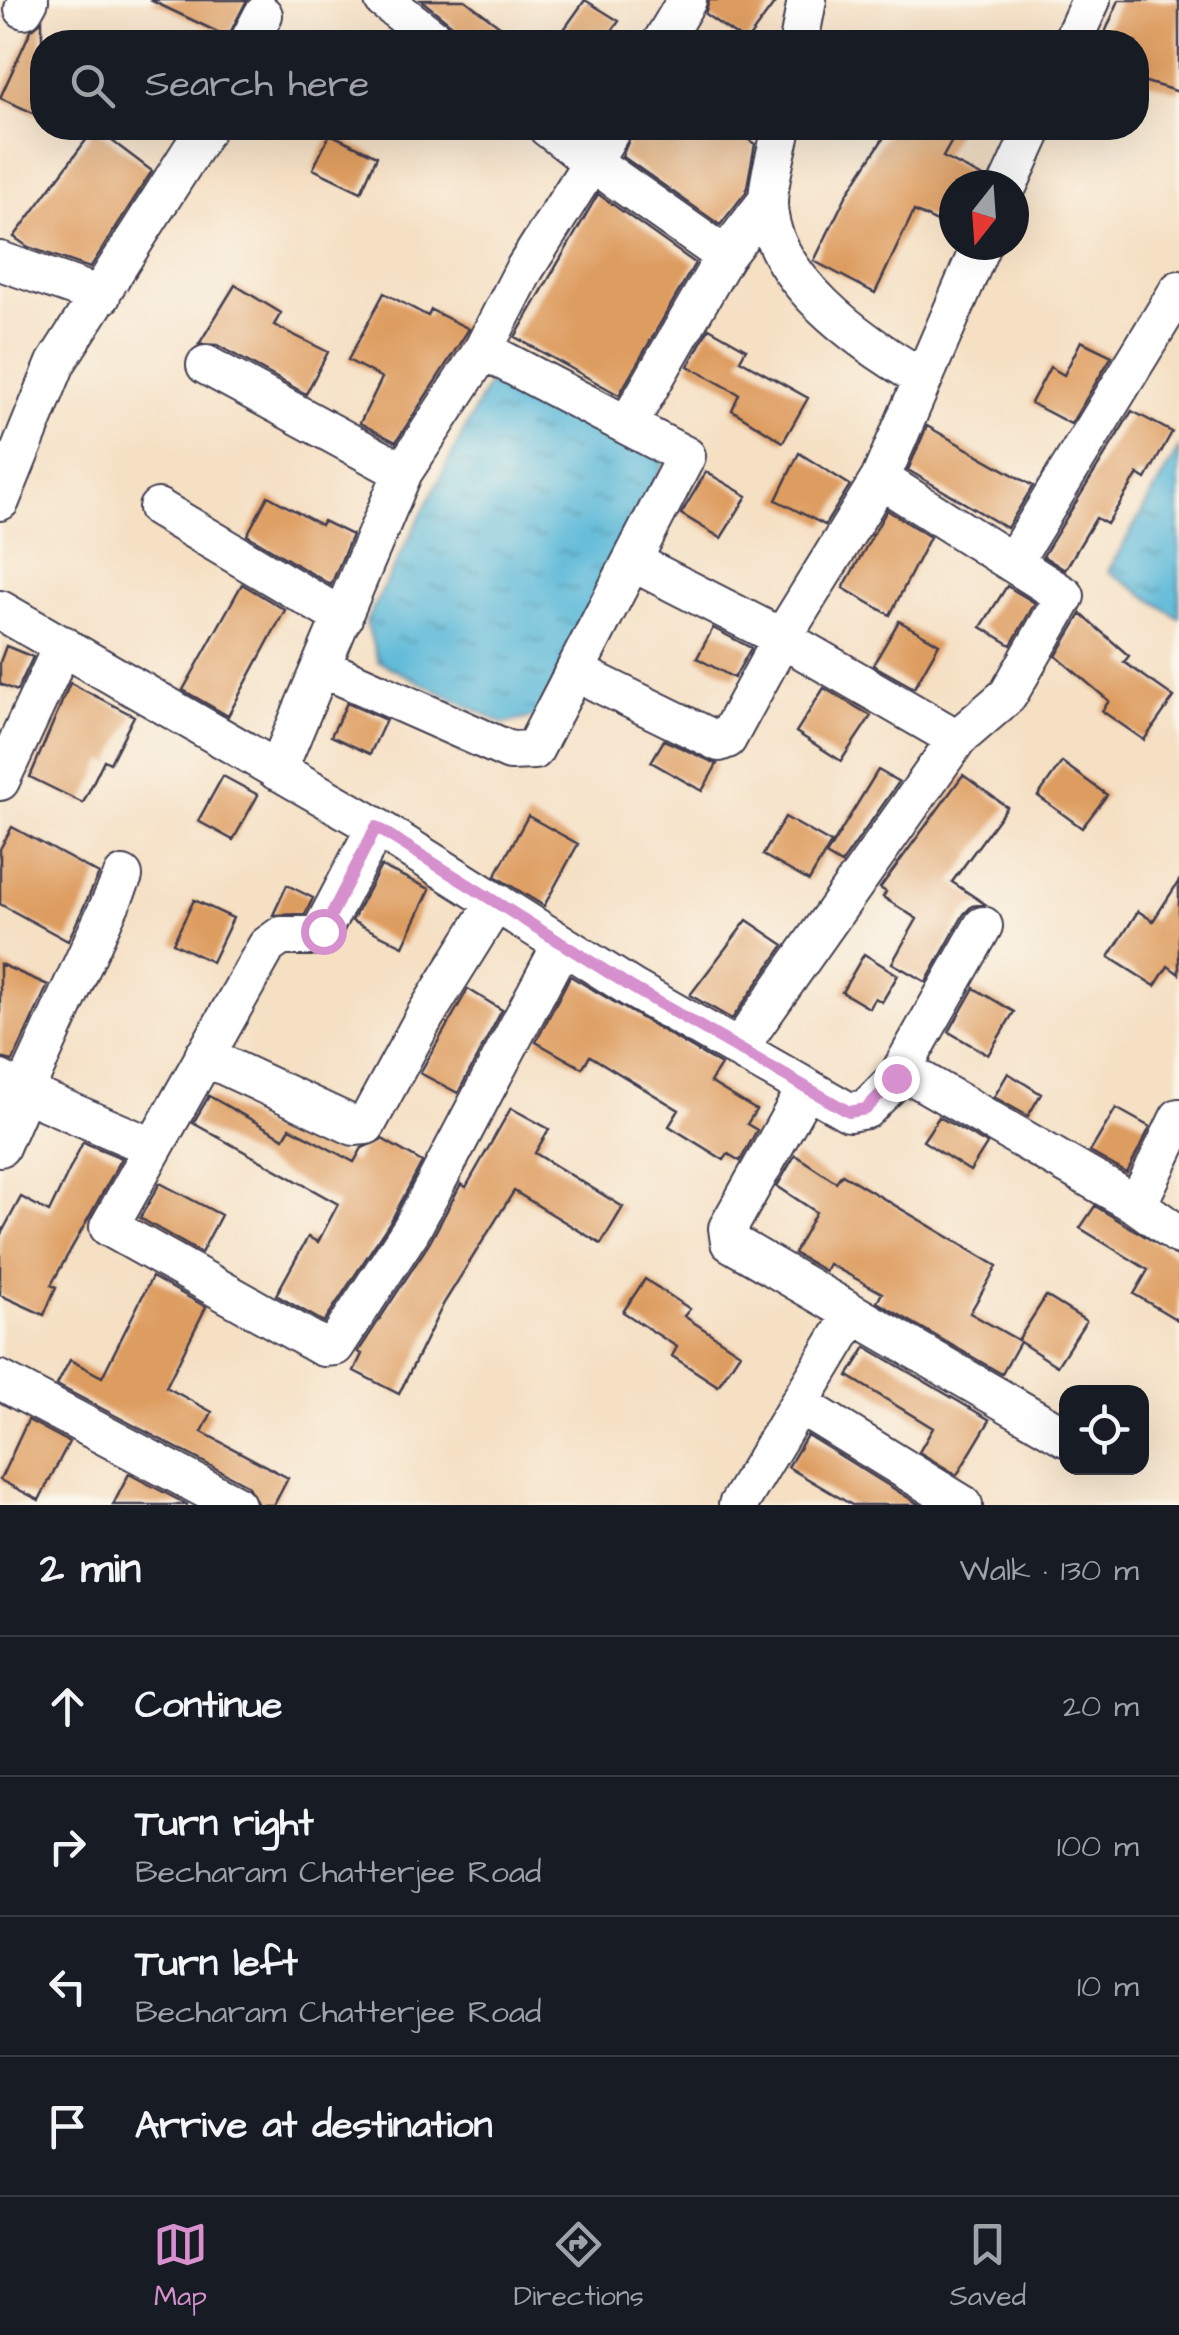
<!DOCTYPE html>
<html lang="en">
<head>
<meta charset="utf-8">
<style>
  :root { --surface:#171b24; --page:#242831; --text:#f1f3f6; --muted:#9ea1a6; --line:#363941; --accent:#d690ce }
  body { margin:0; font-family:"Architects Daughter",sans-serif; background:var(--page); color:var(--text) }
  .controls { position:absolute; right:30px; bottom:30px; display:grid; overflow:hidden; border-radius:20px; box-shadow:0 10px 40px #0002 }
  .controls button { width:90px; height:90px; display:grid; place-items:center; padding:0; border:0; border-bottom:2px solid var(--line); background:var(--surface); color:var(--text); font:50px sans-serif }
  .compass { position:absolute; left:939px; top:170px; width:90px; height:90px; border-radius:50%; background:var(--surface); box-shadow:0 10px 40px #0002; rotate:197deg }
  .stop { position:absolute; width:30px; height:30px; margin:-22px; border:8px solid #d690ce; border-radius:50%; background:#fff }
  .stop.end { background:#d690ce; border-color:#fff; box-shadow:0 2px 10px #0008 }
  .list { margin:0; padding:0; list-style:none }
  h2 { display:flex; justify-content:space-between; align-items:center; height:130px; margin:0; padding:0 40px; font-size:42px }
  h2 small { font-size:32px; font-weight:400; color:var(--muted) }
  .list li { display:grid; grid-template-columns:65px 1fr auto; gap:30px; align-items:center; box-sizing:border-box; height:140px; padding:0 40px; border-top:2px solid var(--line) }
  .list b { display:block; font-size:38px; white-space:nowrap }
  .list p { margin:0; font-size:32px; white-space:nowrap; color:var(--muted) }
  .list em { font-size:32px; font-style:normal; color:var(--muted) }
  .icon { flex:none; width:55px; height:55px; fill:none; stroke:currentColor; stroke-width:2; stroke-linecap:round; stroke-linejoin:round }
  .map { position:relative; flex:none; width:1179px; height:1505px; overflow:hidden }
  .search { position:absolute; background:var(--surface); box-shadow:0 10px 40px #0002; left:30px; right:30px; top:30px; height:110px; display:flex; align-items:center; gap:25px; box-sizing:border-box; padding:0 35px; border-radius:40px; color:var(--muted); font-size:38px }
  .sheet { height:690px; background:var(--surface) }
  nav { display:flex; justify-content:space-around; align-items:center; box-sizing:border-box; height:140px; border-top:2px solid var(--line); background:var(--surface); font-size:28px; color:var(--muted) }
  nav a { display:grid; justify-items:center; gap:5px }
  nav .on { color:var(--accent) }
  .map>svg:first-child { display:block }
  .water { fill:url(#water-ripples); stroke:#3e6d8a; stroke-width:2.5 }
  .building { fill:#de9d60 }
  .lines { fill:none; stroke-linecap:round; stroke-linejoin:round }
  .minor-casing { stroke:#423e50; stroke-width:42 }
  .minor { stroke:#fff; stroke-width:38 }
  .route { stroke:#d690ce; stroke-width:12 }
</style>
</head>
<body>
<div class="map">
<svg width="1179" height="1505" viewBox="0 0 1179 1505">
  <defs>
    <pattern id="water-ripples" width="26" height="14" patternUnits="userSpaceOnUse" patternTransform="scale(2.5)"><rect width="26" height="14" fill="#5ab8d8"/><path d="M2 4q2-2 4 0t4 0M15 11q2-2 4 0t4 0" fill="none" stroke="#4a95b0"/></pattern>
  </defs>
  <rect width="100%" height="100%" fill="#fbf7ec"/>
  <filter id="ink" filterUnits="userSpaceOnUse"><feTurbulence type="fractalNoise" baseFrequency=".01" numOctaves="2"/><feDisplacementMap in="SourceGraphic" scale="20" xChannelSelector="R" yChannelSelector="G"/><feConvolveMatrix kernelMatrix="1 2 1 2 8 2 1 2 1" color-interpolation-filters="sRGB"/></filter>
  <filter id="wash" filterUnits="userSpaceOnUse"><feTurbulence type="fractalNoise" baseFrequency=".0048" numOctaves="4" result="noise"/><feDisplacementMap in="SourceGraphic" scale="40" xChannelSelector="R" yChannelSelector="G"/><feGaussianBlur stdDeviation="2.25" result="paint"/><feColorMatrix in="noise" values="0 0 0 0 0 0 0 0 0 0 0 0 0 0 0 0 0 1.4 0 .05"/><feComposite in="paint" operator="in"/></filter>
  <g filter="url(#wash)">
    <rect width="100%" height="100%" fill="#f5e0c4"/>
    <path class="water" d="M498 365 667 457 538 716 504 724 378 661 366 622Z
      M1179 448V618L1108 571Z"/>
    <g id="blocks">
      <path class="building" d="M150 0H247L228 37Z
        M421 0H465L521 42H460L452 25Z
        M585 0 619 21 604 42H555Z
        M709 0H777L746 42 705 14Z
        M1119 0H1179V92L1136 79V42H1101Z
        M42 21V117L0 98 31 30Z
        M95 128 152 171 90 268 28 247 14 237Z
        M634 128H730L755 144 746 192 720 225 622 156Z
        M890 128H959L943 157 987 179 986 185H954V230L914 211 875 293 814 261 847 194Z
        M330 134 377 156 361 192 313 169Z
        M598 194 695 263 619 395 515 337Z
        M235 285 281 313 274 325 328 352 306 394 217 345 199 344Z
        M384 293 428 316 431 310 469 329 396 442 360 423 382 378 348 360Z
        M709 328 746 349 740 360 808 398 783 442 732 410 739 394 688 366Z
        M1081 341 1112 356 1071 424 1031 403 1050 367 1064 375Z
        M1132 411 1172 432 1146 479 1138 474 1107 524 1096 518 1065 570 1043 556Z
        M927 426 1033 486 1007 528 908 470Z
        M799 453 850 485 825 525 776 500Z
        M706 472 747 496 721 538 681 514Z
        M268 496 321 525 323 521 352 535 331 585 247 535Z
        M887 510 930 537 890 615 843 588Z
        M242 584 285 610 228 716 183 690Z
        M1007 586 1035 603 1011 645 981 627Z
        M1081 614 1129 656 1124 662 1174 697 1144 740 1102 711 1109 701 1056 656Z
        M899 621 939 644 914 688 873 665Z
        M713 628 751 648 734 678 697 658Z
        M6 646 33 657 17 691 0 684V662Z
        M70 683 134 716 110 763 104 760 83 803 30 777Z
        M824 688 871 716 841 761 796 732Z
        M347 703 386 720 370 754 331 736Z
        M664 740 717 764 702 791 651 762Z
        M1062 762 1107 795 1082 828 1038 796Z
        M878 770 899 782 841 864 826 855Z
        M963 775 1007 807 952 882 985 904 972 906 964 914 926 982 892 963 917 919 883 897 886 892 880 888Z
        M223 776 258 795 233 840 198 821Z
        M528 816 578 844 544 906 495 876Z
        M785 817 831 843 809 881 763 855Z
        M12 827 99 874 68 941 0 904V849Z
        M381 866 430 889 403 946 352 921Z
        M1179 881V974L1168 966 1155 986 1109 957 1138 911 1153 921Z
        M287 885 313 898 305 914 273 915Z
        M194 900 233 918 212 962 173 943Z
        M747 920 784 945 732 1019 690 995Z
        M864 954 898 975 882 1002 875 998 869 1008 842 992Z
        M0 964 48 985 13 1061 0 1058Z
        M570 976 721 1065 710 1082 756 1110 747 1124 757 1130 740 1161 728 1154 724 1160 669 1126 679 1110 590 1056 582 1068 536 1042Z
        M974 988 1014 1012 988 1055 949 1032Z
        M468 989 502 1010 458 1093 420 1073Z
        M1008 1073 1041 1094 1028 1116 994 1097Z
        M209 1096 284 1138 290 1128 354 1162 362 1148 382 1139 422 1162 392 1219 324 1322 276 1295 308 1237 318 1242 338 1204 193 1123Z
        M511 1108 549 1129 535 1153 623 1207 601 1244 514 1191 444 1303 399 1394 354 1371 362 1354 358 1352 430 1242 461 1184 466 1187Z
        M1116 1108 1150 1127 1127 1173 1090 1152Z
        M939 1117 987 1144 970 1171 923 1141Z
        M83 1142 122 1158 51 1285 56 1287 44 1315 0 1295V1236L21 1197 49 1212Z
        M795 1155 836 1182 842 1174 997 1266 970 1313 1018 1340 1046 1296 1086 1321 1057 1366 1020 1342 1002 1374 877 1302 882 1293 829 1264 825 1271 794 1253 816 1212 777 1186Z
        M160 1183 221 1215 201 1253 140 1218Z
        M1095 1206 1179 1257V1321L1134 1294 1148 1270 1080 1228Z
        M152 1277 206 1307 166 1387 212 1412 202 1432 288 1478 274 1505H258L247 1485 57 1385 70 1360 102 1377Z
        M645 1279 690 1309 684 1316 740 1353 718 1386 672 1356 677 1347 623 1312Z
        M866 1347 990 1420 957 1475 919 1452 933 1428 848 1376Z
        M28 1420 69 1442 39 1500 0 1480Z
        M807 1435 920 1505H852L788 1467Z
        M129 1474 188 1505H113Z"/>
    </g>
  </g>
  <g filter="url(#ink)">
    <use href="#blocks" fill-opacity="0" stroke="#423e50" stroke-width="2.5"/>
    <g class="lines">
      <defs>
        <path id="minor" d="M384 0 438 42
          M24 9 29 0
          M249 42 263 15
          M662 42 687 0
          M799 42 807 0
          M1072 42 1091 0
          M612 128 592 162 725 256 768 200
          M782 128C777 152 768 180 768 204 770 279 862 343 922 378
          M1008 185 1034 128
          M0 261 101 296
          M206 365 403 472
          M628 424 725 256
          M0 501 56 363 206 128
          M158 508 343 618
          M1014 560 1179 290
          M633 562 782 638 957 739
          M0 610 376 827 633 989 849 1112 866 1109 897 1078 915 1077 1137 1205 1179 1235
          M323 668 510 751 534 750 686 456 483 350
          M576 672 719 742 727 739 782 638 880 479
          M277 771 403 472 483 350 524 270 592 162 548 128
          M0 781 63 645
          M376 827 319 936H281L267 946 109 1227 323 1347 335 1346 411 1230 562 944
          M123 876 24 1092 152 1147
          M738 1049 957 739 1008 695 1065 596 880 479 981 245
          M204 1056 354 1126 366 1125 425 1016 496 902
          M897 1078 983 926
          M0 1080 24 1092 0 1147
          M806 1089 728 1228 730 1242 1066 1437
          M1137 1205 1179 1118
          M0 1380 236 1505
          M799 1404 963 1505
          M738 1505 853 1314"/>
      </defs>
      <use href="#minor" class="minor-casing"/>
      <use href="#minor" class="minor"/>
    </g>
  </g>
  <g class="lines" filter="url(#ink)">
    <path class="route" d="M323 931 376 827 633 988 849 1112 866 1109 896 1078"/>
  </g>
</svg>
<div class="controls">
<button><svg class="icon" aria-label="locate" viewBox="0 0 24 24"><circle cx="12" cy="12" r="6"/><path d="M12 2v4M12 18v4M2 12h4M18 12h4"/></svg></button>
</div>
<svg class="compass" viewBox="-18 -18 36 36"><path d="M0-13l5 13h-10z" fill="#e53935"/><path d="M0 13l5-13h-10z" fill="#9ea1a6"/></svg>
<div class="stop" style="left:323px;top:931px"></div>
<div class="stop end" style="left:896px;top:1078px"></div>
<div class="search"><svg class="icon" aria-label="search" viewBox="0 0 24 24"><circle cx="10" cy="10" r="6"/><path d="M15 15l6 6"/></svg>Search here</div>
</div>
<section class="sheet">
<h2>2 min<small>Walk · 130 m</small></h2>
<ul class="list">
<li><svg class="icon" aria-label="ahead" viewBox="0 0 24 24"><path d="M12 20V5M6 11l6-6 6 6"/></svg><div><b>Continue</b></div><em>20 m</em></li>
<li><svg class="icon" aria-label="right" viewBox="0 0 24 24"><path d="M7 20v-9h11M14 6l5 5-5 5"/></svg><div><b>Turn right</b><p>Becharam Chatterjee Road</p></div><em>100 m</em></li>
<li><svg class="icon" aria-label="left" viewBox="0 0 24 24"><path d="M17 20v-9H6M10 6l-5 5 5 5"/></svg><div><b>Turn left</b><p>Becharam Chatterjee Road</p></div><em>10 m</em></li>
<li><svg class="icon" aria-label="arrive" viewBox="0 0 24 24"><path d="M6 21V4h12l-3 4 3 4H6"/></svg><div><b>Arrive at destination</b></div></li>
</ul>
</section>
<nav>
<a class="on"><svg class="icon" aria-label="map" viewBox="0 0 24 24"><path d="M3 6l6-2 6 2 6-2v14l-6 2-6-2-6 2zM9 4v14M15 6v14"/></svg>Map</a>
<a><svg class="icon" aria-label="directions" viewBox="0 0 24 24"><path d="M12 3l9 9-9 9-9-9zM9 14v-3h6M13 9l2 2-2 2"/></svg>Directions</a>
<a><svg class="icon" aria-label="saved" viewBox="0 0 24 24"><path d="M7 4h10v16l-5-4-5 4z"/></svg>Saved</a>
</nav>
</body>
</html>
